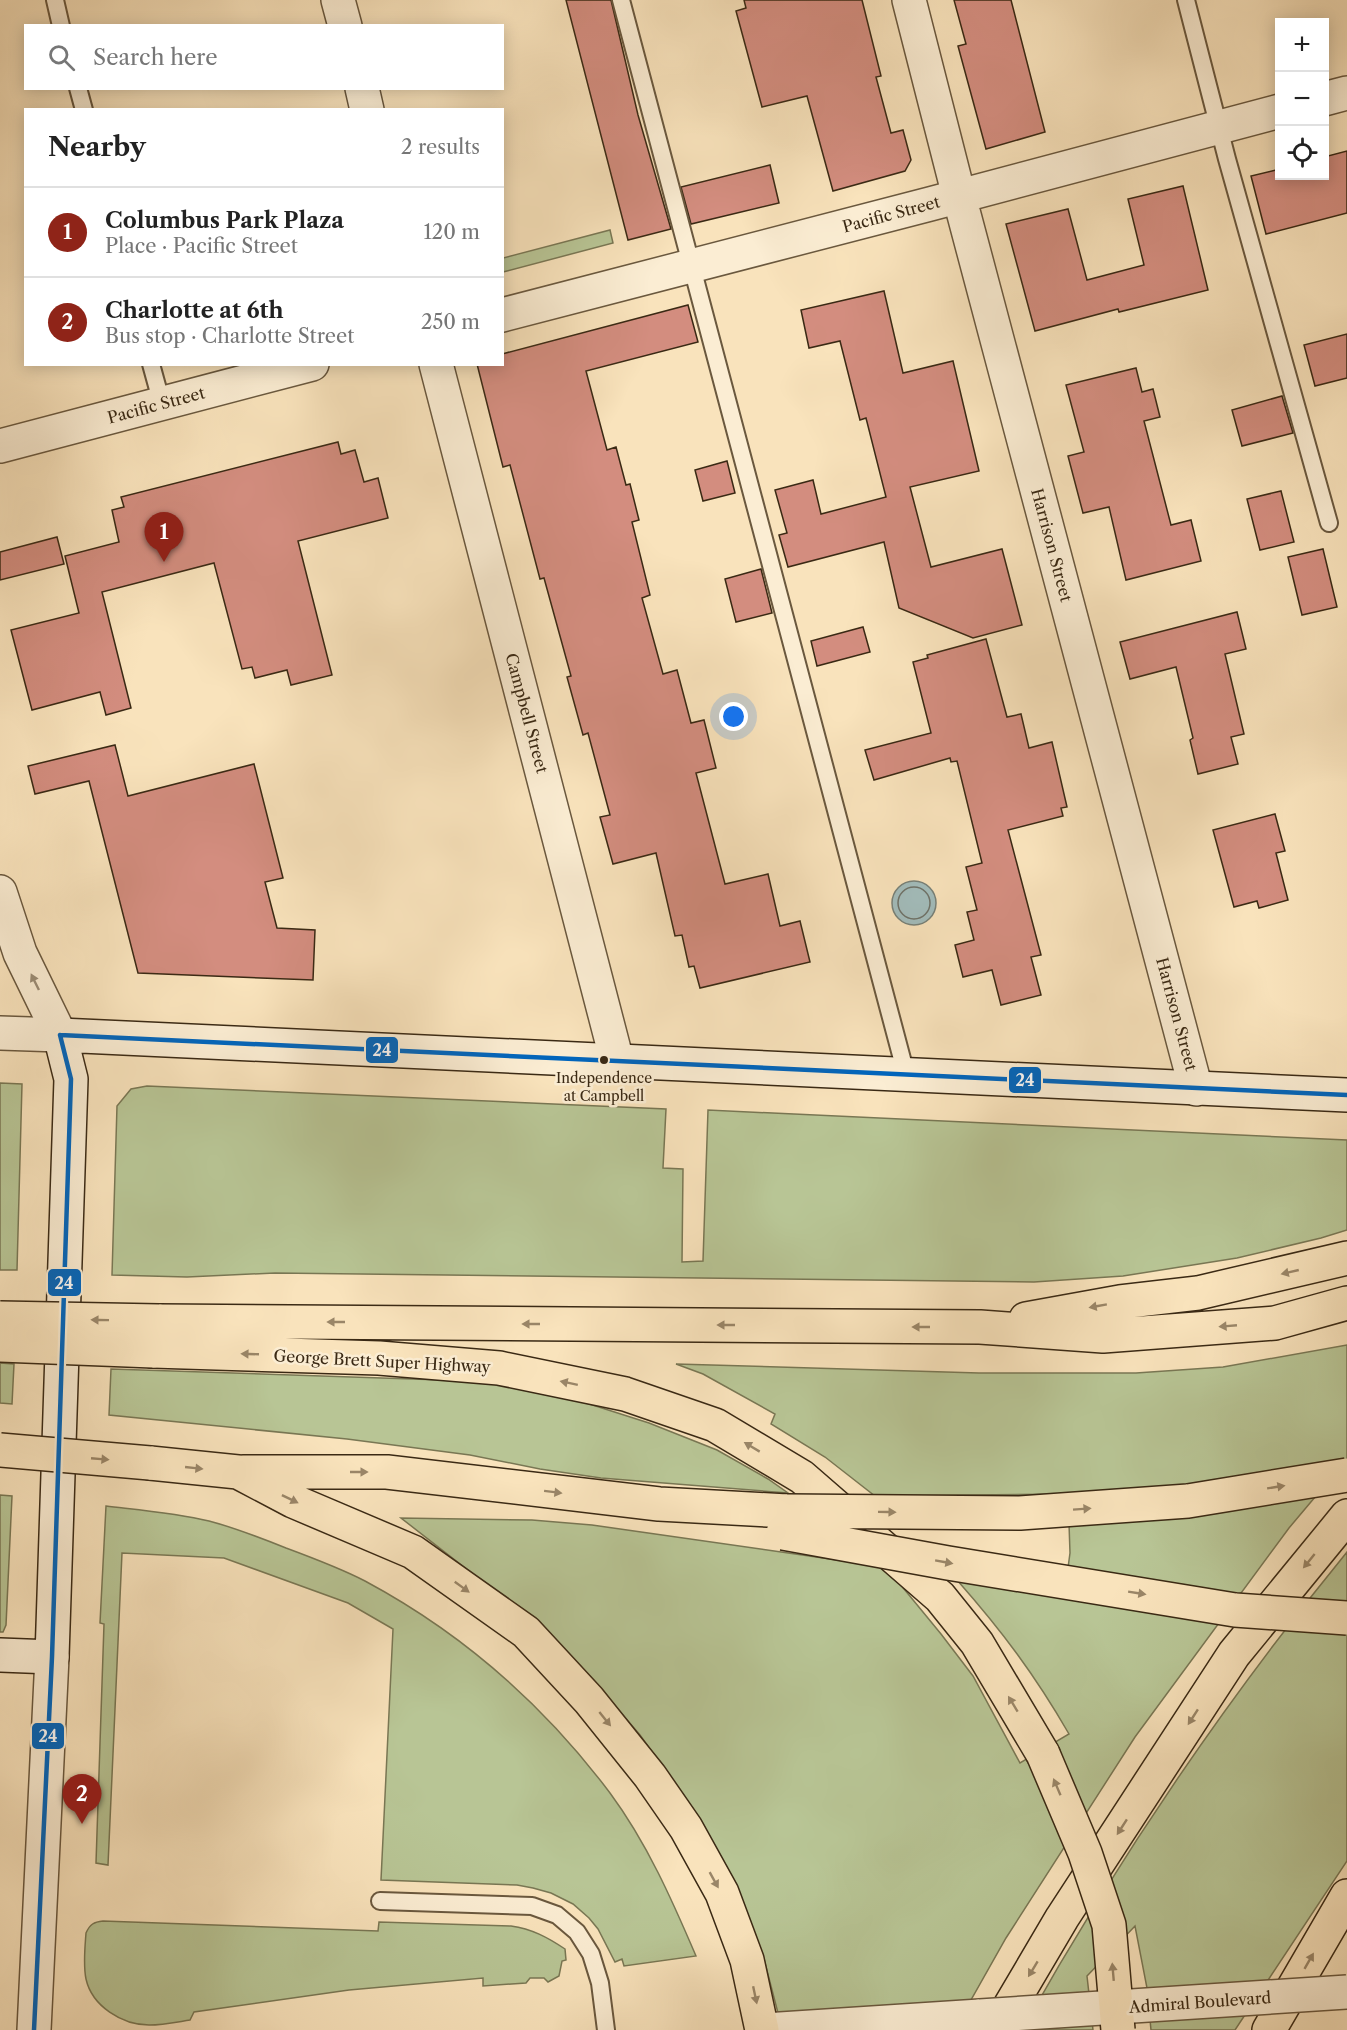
<!DOCTYPE html>
<html lang="en">
<head>
<meta charset="utf-8">
<style>
  :root { --surface:#fff; --page:#f2f2f2; --text:#222; --muted:#767676; --line:#e0e0e0; --accent:#8f2418 }
  body { margin:0; font-family:"Libre Caslon Text",serif; background:var(--page); color:var(--text) }
  .controls { position:absolute; right:18px; top:18px; display:grid; overflow:hidden; border-radius:0px; box-shadow:0 3px 15px #0003 }
  .controls button { width:54px; height:54px; display:grid; place-items:center; padding:0; border:0; border-bottom:2px solid var(--line); background:var(--surface); color:var(--text); font:30px sans-serif }
  .you { position:absolute; left:734px; top:717px; width:21px; height:21px; margin:-15px; border:4px solid #fff; border-radius:50%; background:#1a73e8; box-shadow:0 0 0 9px #1a73e833 }
  .badge { display:grid; place-items:center; width:39px; height:39px; border-radius:50%; background:var(--accent); color:#fff; font-size:20px; font-weight:700 }
  .pin { position:absolute; translate:-50% -50px; filter:drop-shadow(0 2px 3px #0008) }
  .pin::after { content:''; position:absolute; top:32px; width:21px; height:18px; background:inherit; clip-path:polygon(0 0,100% 0,50% 100%) }
  .list { margin:0; padding:0; list-style:none }
  h2 { display:flex; justify-content:space-between; align-items:center; height:78px; margin:0; padding:0 24px; font-size:26px }
  h2 small { font-size:20px; font-weight:400; color:var(--muted) }
  .list li { display:grid; grid-template-columns:39px 1fr auto; gap:18px; align-items:center; box-sizing:border-box; height:90px; padding:0 24px; border-top:2px solid var(--line) }
  .list b { display:block; font-size:22px; white-space:nowrap }
  .list p { margin:0; font-size:20px; white-space:nowrap; color:var(--muted) }
  .list em { font-size:20px; font-style:normal; color:var(--muted) }
  .icon { flex:none; width:33px; height:33px; fill:none; stroke:currentColor; stroke-width:2; stroke-linecap:round; stroke-linejoin:round }
  .map { position:relative; flex:none; width:1347px; height:2030px; overflow:hidden }
  .search { position:absolute; background:var(--surface); box-shadow:0 3px 15px #0003; left:24px; top:24px; width:480px; height:66px; display:flex; align-items:center; gap:15px; box-sizing:border-box; padding:0 21px; border-radius:0px; color:var(--muted); font-size:22px }
  .panel { position:absolute; background:var(--surface); box-shadow:0 3px 15px #0003; left:24px; top:108px; width:480px; height:258px; border-radius:0px }
  .map>svg:first-child { display:block }
  .green { fill:#b8c595; stroke:#797754; stroke-width:1.5 }
  .water { fill:#a2bcbb; stroke:#788178; stroke-width:1.5 }
  .lines { fill:none; stroke-linecap:round; stroke-linejoin:round }
  .shore { stroke:#6e7268; stroke-width:1.5 }
  .building { fill:#d38d7f; stroke:#3a2914; stroke-width:1.5 }
  .service-casing { stroke:#6a583e; stroke-width:20 }
  .minor-casing { stroke:#6a583e; stroke-width:36 }
  .tertiary-casing { stroke:#6a583e; stroke-width:36 }
  .secondary-casing { stroke:#3a2914; stroke-width:36 }
  .motorway-casing { stroke:#3a2914; stroke-width:36 }
  .service { stroke:#fbedd3; stroke-width:16 }
  .minor { stroke:#fbedd3; stroke-width:33 }
  .tertiary { stroke:#fbedd3; stroke-width:33 }
  .secondary { stroke:#fbedd3; stroke-width:33 }
  .motorway { stroke:#f9e3bc; stroke-width:33 }
  .tertiary-bridge-casing { stroke:#6a583e; stroke-width:36; stroke-linecap:butt }
  .motorway-bridge-casing { stroke:#3a2914; stroke-width:36; stroke-linecap:butt }
  .tertiary-bridge { stroke:#fbedd3; stroke-width:33 }
  .motorway-bridge { stroke:#f9e3bc; stroke-width:33 }
  .bus-1-casing { stroke:#fbedd3; stroke-width:9 }
  .bus-1 { stroke:#0065bd; stroke-width:4.5 }
  .oneway { fill:#9a8b74 }
  .oneway2 { fill:#9a8668 }
  .bus-dot { fill:#3a2914; stroke:#fbedd3; stroke-width:2 }
  .labels { text-anchor:middle; stroke-width:5; stroke-linejoin:round; paint-order:stroke }
  .bus-label { font-size:14px; fill:#3a2914; stroke:#fbedd3 }
  .street-label { font-size:16px; fill:#3a2914; stroke:#fbedd3 }
  .line-badge { stroke:#fbedd3; stroke-width:2 }
  .badge-label { font-size:16px; text-anchor:middle; font-weight:bold; fill:#fff }
</style>
</head>
<body>
<div class="map">
<svg width="1347" height="2030" viewBox="0 0 1347 2030">
  <rect width="100%" height="100%" fill="#f9e3bc"/>
  <filter id="stains"><feTurbulence type="fractalNoise" baseFrequency=".00333" numOctaves="4"/><feColorMatrix values="0 0 0 0 .2 0 0 0 0 .09 0 0 0 0 .02 0 0 0 .5 -.17"/></filter>
  <radialGradient id="worn" r=".72"><stop offset=".6" stop-color="#630" stop-opacity="0"/><stop offset="1" stop-color="#630" stop-opacity=".3"/></radialGradient>
  <path class="green" d="M610 230 613 243 503 272V258Z
    M0 1083 22 1084 17 1270H0Z
    M147 1086 666 1109 663 1168 683 1169 682 1262 703 1261 708 1110 1347 1140V1230L1321 1238 1237 1258 1123 1276 1034 1282 275 1273 187 1277 112 1275 117 1106 131 1089Z
    M1347 1345V1459L1289 1528 1135 1737 1006 1938 954 2030 778 2013 764 1959 667 1773 640 1735 603 1692 519 1610 401 1518 532 1520 592 1525 886 1567 941 1634 973 1676 1020 1763 1069 1734C1035 1675 1002 1631 957 1580L1064 1597 1070 1553 1068 1494 875 1496 825 1457 771 1424 775 1414 703 1374 676 1364 979 1373H1136L1223 1367Z
    M0 1363 14 1364 12 1404 0 1403Z
    M111 1369 442 1380 504 1385 580 1401 649 1423 717 1450 768 1479 788 1493 601 1478 540 1469 470 1455 347 1439 109 1415Z
    M0 1495 12 1496 6 1625 3 1632H0Z
    M106 1506C140 1510 176 1513 209 1521 236 1528 261 1538 286 1548 313 1558 340 1568 365 1581 462 1633 544 1705 610 1793 647 1843 672 1900 696 1956L624 1966 622 1959 615 1962 598 1929 589 1918 573 1904 551 1893 533 1888 517 1885 381 1880 393 1629 348 1603 224 1558 122 1553 108 1865 96 1863 104 1624 100 1623Z
    M1347 1552V1861L1235 2030H1151L1147 1988 1135 1926 1087 1976 1093 2030H1022C1116 1862 1225 1701 1347 1552Z
    M103 1921 378 1931 379 1922 511 1926C532 1929 547 1937 565 1949L566 1960 562 1961 559 1976 548 1982 544 1978H530L526 1983 483 1986V1978L349 1990 194 2012 190 2020C177 2022 163 2025 149 2025 122 2025 92 2006 86 1979 83 1965 85 1947 86 1933 90 1924 94 1922 103 1921Z"/>
  <path class="water" d="M892 903a22 22 0 1 1 44 0a22 22 0 1 1-44 0Z"/>
  <g class="lines">
    <path class="shore" d="M898 903a16 16 0 1 1 32 0a16 16 0 1 1-32 0Z"/>
  </g>
  <path class="building" d="M566 0H611L638 115 671 229 628 240Z
    M744 0H862L881 76 876 77 891 133 903 130 911 160 905 171 833 191 807 96 762 107 736 11 746 8Z
    M954 0H1011L1045 132 986 149 958 46 966 44Z
    M1347 151V213L1266 234 1251 176 1280 169V176H1324V157Z
    M770 165 779 203 691 224 681 187Z
    M1183 186 1208 290 1119 312 1118 309 1035 331 1006 224 1068 209 1087 280 1144 265 1128 199Z
    M884 291 903 373 953 361 979 471 910 487 931 567 1002 549 1022 625 973 638 899 608 884 542 788 567 779 535 787 533 775 490 813 480 821 514 886 497 866 418 860 420 840 341 809 348 801 310Z
    M688 305 698 342 586 371 607 450 616 447 626 485 630 484 639 520 632 522 650 595 642 598 663 674 677 670 691 723 704 720 716 768 696 773 725 884 768 874 780 926 800 921 810 962 700 988 694 966 689 967 682 935 675 936 656 853 613 864 600 817 610 815 588 733 583 735 567 677 571 676 544 578 540 579 510 465 503 467 477 364H502V354Z
    M1347 334V378L1315 386 1304 345Z
    M1136 368 1142 392 1153 389 1160 417 1144 421 1171 525 1191 520 1201 561 1126 580 1109 507 1083 513 1068 456 1084 452 1066 385Z
    M1282 396 1293 433 1242 446 1232 410Z
    M338 442 341 454 355 450 364 482 378 478 388 518 298 541 332 675 291 685 287 670 255 678 252 667 242 669 214 563 102 592 131 708 106 715 100 692 32 710 11 630 79 613 65 556 119 542 112 510 124 507 121 497Z
    M727 461 735 493 703 501 695 470Z
    M1281 491 1294 542 1260 550 1247 499Z
    M57 537 64 564 0 580V552Z
    M1323 549 1337 607 1302 615 1288 557Z
    M761 569 772 613 736 622 725 579Z
    M1237 612 1246 649 1225 654 1244 734 1231 737 1238 764 1198 774 1190 740 1193 738 1176 667 1130 679 1120 642Z
    M863 627 870 652 817 666 811 641Z
    M986 639 1007 717 1021 714 1029 748 1052 742 1067 807 1061 808 1063 816 1008 830 1041 955 1031 957 1041 995 1001 1005 992 970 963 977 955 945 974 940 967 912 977 910 966 867 982 863 957 761 951 762 950 758 874 780 865 750 931 733 913 662 928 658 927 655Z
    M115 745 128 796 254 764 283 878 265 882 277 928 315 930 313 980 138 973 89 781 35 794 28 766Z
    M1275 814 1285 851 1276 853 1288 900 1259 908 1257 901 1234 907 1213 830Z"/>
  <g class="lines">
    <defs>
      <path id="service" d="M55 0 61 26
        M621 0 906 1074
        M1186 0 1227 159 1329 523
        M78 88 84 110
        M151 364 162 404
        M380 1901 532 1906 557 1915 577 1932 591 1954 600 1983 606 2030"/>
      <path id="minor" d="M338 0 345 26
        M909 0 959 196 1196 1089
        M362 88 367 110
        M1324 99 1347 93
        M502 315 930 204 1280 111
        M436 364 617 1061
        M0 446 312 364
        M0 892 20 953 60 1035"/>
      <path id="tertiary" d="M0 1033 60 1035
        M34 2030 52 1657
        M765 2030 980 2016"/>
      <path id="secondary" d="M0 1655 52 1657 71 1079 60 1035 1347 1095"/>
      <path id="motorway" d="M1026 1319 1120 1302 1198 1293 1347 1258
        M159 1321 980 1327 1103 1336 1275 1323 1347 1303
        M153 1351 379 1358 499 1368 625 1394 715 1425 802 1477 940 1597 977 1643 1043 1754
        M150 1463 238 1472 293 1501 413 1552 526 1632 589 1700 650 1776 686 1828 722 1893 747 1960 762 2030
        M243 1472H387L659 1504 787 1511
        M996 2030 1062 1918 1234 1654 1347 1516
        M1269 2030 1347 1896"/>
    </defs>
    <use href="#service" class="service-casing"/>
    <use href="#minor" class="minor-casing"/>
    <use href="#tertiary" class="tertiary-casing"/>
    <use href="#secondary" class="secondary-casing"/>
    <use href="#motorway" class="motorway-casing"/>
    <use href="#service" class="service"/>
    <use href="#minor" class="minor"/>
    <use href="#tertiary" class="tertiary"/>
    <use href="#secondary" class="secondary"/>
    <use href="#motorway" class="motorway"/>
    <defs>
      <path id="tertiary-bridge" d="M980 2016 1347 1992"/>
      <path id="motorway-bridge" d="M0 1318 159 1321
        M0 1345 153 1351
        M0 1450 150 1463
        M787 1511 1020 1513 1188 1501 1347 1475
        M783 1533 948 1563 1235 1610 1347 1618
        M1043 1754 1085 1853 1109 1925 1118 2030"/>
    </defs>
    <use href="#tertiary-bridge" class="tertiary-bridge-casing"/>
    <use href="#motorway-bridge" class="motorway-bridge-casing"/>
    <use href="#tertiary-bridge" class="tertiary-bridge"/>
    <use href="#motorway-bridge" class="motorway-bridge"/>
    <defs>
      <path id="bus-1" d="M60 1035 1347 1095
        M34 2030 52 1657 71 1079 60 1035"/>
    </defs>
    <use href="#bus-1" class="bus-1-casing"/>
    <use href="#bus-1" class="bus-1"/>
  </g>
  <defs><path id="oneway-solid" d="M-6-.8H1V-3.2L6.5 0L1 3.2V.8H-6Z" transform="scale(1.5)"/></defs>
  <use class="oneway" href="#oneway-solid" transform="translate(35 982) rotate(-116)"/>
  <g class="oneway2">
    <use href="#oneway-solid" transform="translate(1290 1272) rotate(167)"/>
    <use href="#oneway-solid" transform="translate(1098 1306) rotate(170)"/>
    <use href="#oneway-solid" transform="translate(100 1320) rotate(-179)"/>
    <use href="#oneway-solid" transform="translate(336 1322) rotate(-180)"/>
    <use href="#oneway-solid" transform="translate(531 1324) rotate(-180)"/>
    <use href="#oneway-solid" transform="translate(726 1325) rotate(-180)"/>
    <use href="#oneway-solid" transform="translate(1228 1326) rotate(175)"/>
    <use href="#oneway-solid" transform="translate(921 1327) rotate(-180)"/>
    <use href="#oneway-solid" transform="translate(250 1354) rotate(-178)"/>
    <use href="#oneway-solid" transform="translate(569 1383) rotate(-168)"/>
    <use href="#oneway-solid" transform="translate(752 1447) rotate(-149)"/>
    <use href="#oneway-solid" transform="translate(100 1459) rotate(5)"/>
    <use href="#oneway-solid" transform="translate(194 1468) rotate(6)"/>
    <use href="#oneway-solid" transform="translate(359 1472)"/>
    <use href="#oneway-solid" transform="translate(1276 1487) rotate(-9)"/>
    <use href="#oneway-solid" transform="translate(553 1492) rotate(7)"/>
    <use href="#oneway-solid" transform="translate(290 1499) rotate(26)"/>
    <use href="#oneway-solid" transform="translate(1082 1509) rotate(-4)"/>
    <use href="#oneway-solid" transform="translate(887 1512) rotate(1)"/>
    <use href="#oneway-solid" transform="translate(1309 1561) rotate(129)"/>
    <use href="#oneway-solid" transform="translate(944 1562) rotate(10)"/>
    <use href="#oneway-solid" transform="translate(462 1587) rotate(36)"/>
    <use href="#oneway-solid" transform="translate(1137 1593) rotate(9)"/>
    <use href="#oneway-solid" transform="translate(1013 1704) rotate(-121)"/>
    <use href="#oneway-solid" transform="translate(1193 1717) rotate(123)"/>
    <use href="#oneway-solid" transform="translate(605 1719) rotate(51)"/>
    <use href="#oneway-solid" transform="translate(1057 1787) rotate(-113)"/>
    <use href="#oneway-solid" transform="translate(1122 1827) rotate(123)"/>
    <use href="#oneway-solid" transform="translate(714 1880) rotate(61)"/>
    <use href="#oneway-solid" transform="translate(1309 1961) rotate(-60)"/>
    <use href="#oneway-solid" transform="translate(1033 1969) rotate(121)"/>
    <use href="#oneway-solid" transform="translate(1113 1972) rotate(-95)"/>
    <use href="#oneway-solid" transform="translate(755 1995) rotate(78)"/>
  </g>
  <circle class="bus-dot" cx="604" cy="1060" r="5"/>
  <g class="labels">
    <g class="bus-label">
      <text x="604" y="1083">Independence<tspan x="604" dy="18">at Campbell</tspan></text>
    </g>
    <g class="street-label">
      <text transform="translate(891 214) rotate(-15)" y="6">Pacific Street</text>
      <text transform="translate(156 405) rotate(-15)" y="6">Pacific Street</text>
      <text transform="translate(1052 545) rotate(75)" y="6">Harrison Street</text>
      <text transform="translate(527 713) rotate(75)" y="6">Campbell Street</text>
      <text transform="translate(1177 1014) rotate(75)" y="6">Harrison Street</text>
      <text transform="translate(382 1361) rotate(3)" y="6">George Brett Super Highway</text>
      <text transform="translate(1200 2002) rotate(-4)" y="6">Admiral Boulevard</text>
    </g>
  </g>
  <g class="line-badge">
    <rect x="365" y="1036" width="34" height="28" rx="6" fill="#0065bd"/>
    <rect x="1008" y="1066" width="34" height="28" rx="6" fill="#0065bd"/>
    <rect x="47" y="1268" width="35" height="29" rx="6" fill="#0065bd"/>
    <rect x="31" y="1722" width="34" height="28" rx="6" fill="#0065bd"/>
  </g>
  <g class="badge-label">
    <text x="382" y="1056">24</text>
    <text x="1025" y="1086">24</text>
    <text x="64" y="1289">24</text>
    <text x="48" y="1742">24</text>
  </g>
  <rect width="100%" height="100%" filter="url(#stains)"/>
  <rect width="100%" height="100%" fill="url(#worn)"/>
</svg>
<div class="controls">
<button>+</button>
<button>−</button>
<button><svg class="icon" aria-label="locate" viewBox="0 0 24 24"><circle cx="12" cy="12" r="6"/><path d="M12 2v4M12 18v4M2 12h4M18 12h4"/></svg></button>
</div>
<div class="you"></div>
<div class="pin badge" style="left:164px;top:562px">1</div>
<div class="pin badge" style="left:82px;top:1824px">2</div>
<div class="search"><svg class="icon" aria-label="search" viewBox="0 0 24 24"><circle cx="10" cy="10" r="6"/><path d="M15 15l6 6"/></svg>Search here</div>
<section class="panel">
<h2>Nearby<small>2 results</small></h2>
<ul class="list">
<li><span class="badge">1</span><div><b>Columbus Park Plaza</b><p>Place · Pacific Street</p></div><em>120 m</em></li>
<li><span class="badge">2</span><div><b>Charlotte at 6th</b><p>Bus stop · Charlotte Street</p></div><em>250 m</em></li>
</ul>
</section>
</div>
</body>
</html>
